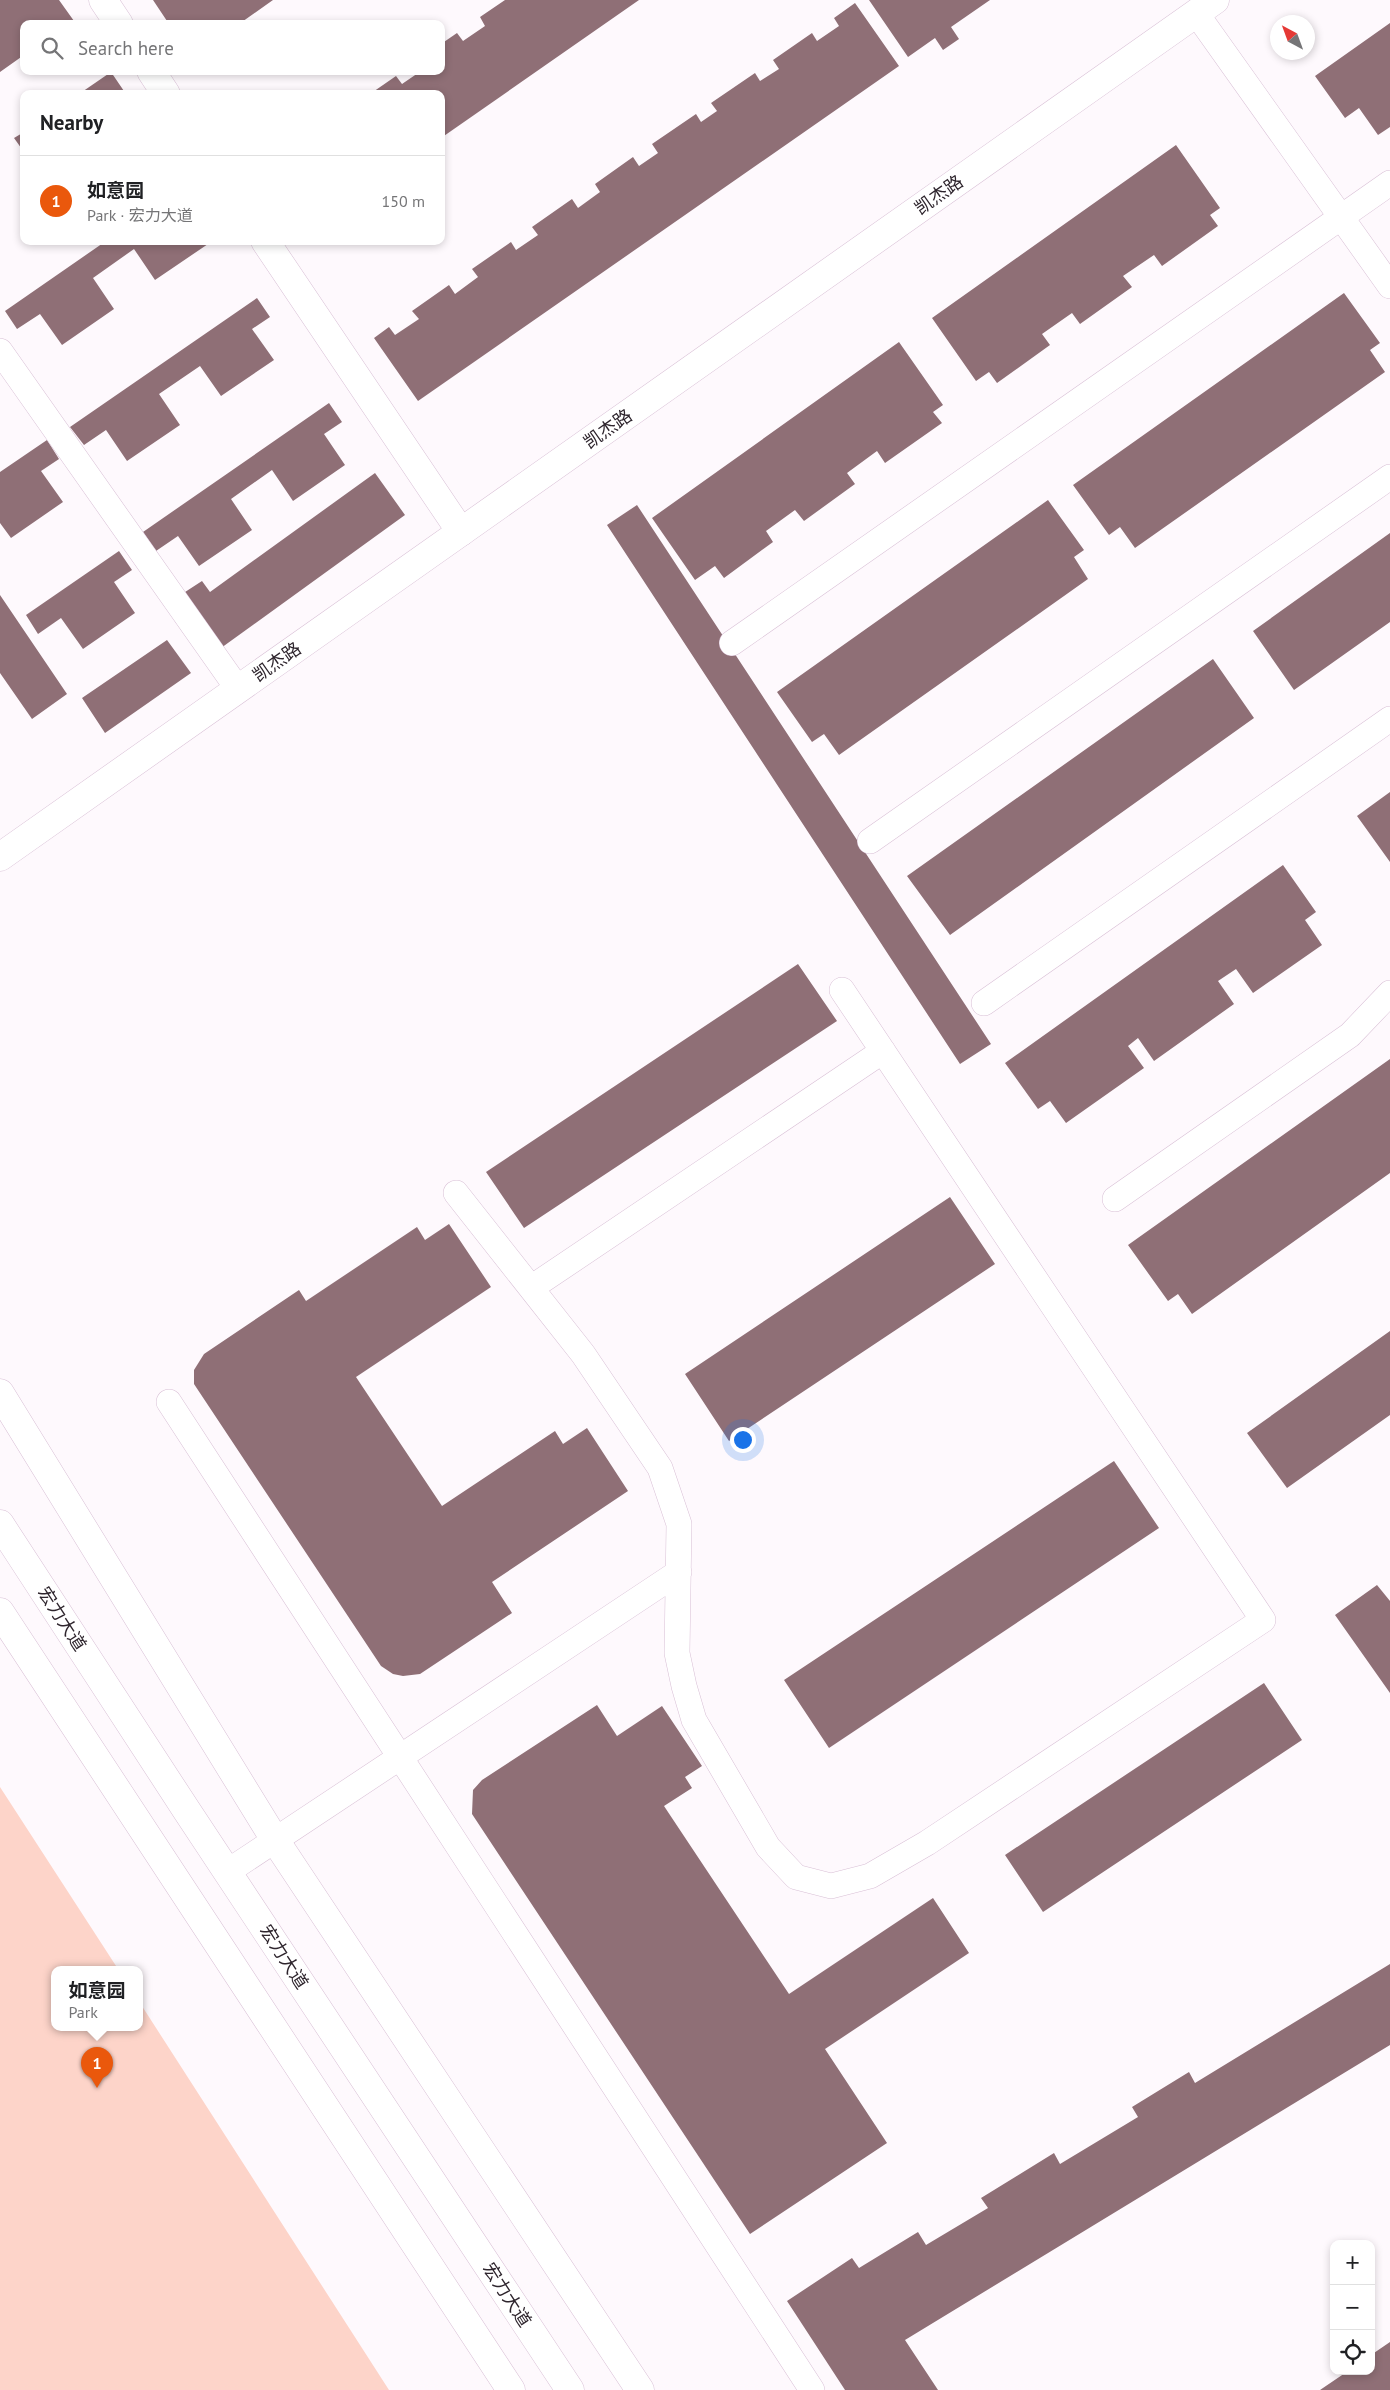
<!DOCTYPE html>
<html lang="en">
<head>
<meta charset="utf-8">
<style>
  :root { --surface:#fff; --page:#f6f6f6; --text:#202124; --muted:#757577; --line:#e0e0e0; --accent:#ea580c }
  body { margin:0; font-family:"PT Sans","Noto Sans SC",sans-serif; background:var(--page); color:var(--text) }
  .controls { position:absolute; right:15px; bottom:15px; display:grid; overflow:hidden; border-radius:10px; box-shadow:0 2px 8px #0003 }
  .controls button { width:45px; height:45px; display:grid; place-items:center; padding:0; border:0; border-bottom:1px solid var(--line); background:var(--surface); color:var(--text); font:25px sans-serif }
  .compass { position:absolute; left:1270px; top:15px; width:45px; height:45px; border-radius:50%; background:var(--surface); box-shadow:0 2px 8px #0003; rotate:319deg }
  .you { position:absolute; left:742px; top:1439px; width:18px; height:18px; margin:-12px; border:4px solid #fff; border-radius:50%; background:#1a73e8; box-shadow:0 0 0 8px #1a73e833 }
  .badge { display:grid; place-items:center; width:32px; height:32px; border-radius:50%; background:var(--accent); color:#fff; font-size:16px; font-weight:700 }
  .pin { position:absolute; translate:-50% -41px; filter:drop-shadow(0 1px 2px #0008) }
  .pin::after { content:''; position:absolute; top:26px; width:18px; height:15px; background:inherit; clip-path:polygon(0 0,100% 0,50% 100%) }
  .popup { position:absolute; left:51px; top:1966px; width:92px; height:65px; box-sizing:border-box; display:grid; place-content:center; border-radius:10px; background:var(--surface); filter:drop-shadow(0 1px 4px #0005); font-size:16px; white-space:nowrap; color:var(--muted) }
  .popup b { font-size:19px; color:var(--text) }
  .popup::after { content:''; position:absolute; left:50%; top:100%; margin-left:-10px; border:10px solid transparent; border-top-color:var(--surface) }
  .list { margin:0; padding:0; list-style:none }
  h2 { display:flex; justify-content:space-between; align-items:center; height:65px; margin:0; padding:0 20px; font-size:21px }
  h2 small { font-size:16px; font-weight:400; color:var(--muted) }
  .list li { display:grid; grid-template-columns:32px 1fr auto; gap:15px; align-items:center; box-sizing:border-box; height:90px; padding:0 20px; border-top:1px solid var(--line) }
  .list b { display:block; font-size:19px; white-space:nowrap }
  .list p { margin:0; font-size:16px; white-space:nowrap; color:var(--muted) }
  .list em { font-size:16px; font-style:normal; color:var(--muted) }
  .icon { flex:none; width:28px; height:28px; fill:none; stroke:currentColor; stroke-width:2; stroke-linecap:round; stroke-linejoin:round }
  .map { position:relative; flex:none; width:1390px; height:2390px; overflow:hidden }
  .search { position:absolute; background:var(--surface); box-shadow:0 2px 8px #0003; left:20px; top:20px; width:425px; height:55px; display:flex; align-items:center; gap:12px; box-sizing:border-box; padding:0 18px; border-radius:10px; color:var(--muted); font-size:19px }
  .panel { position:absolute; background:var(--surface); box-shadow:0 2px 8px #0003; left:20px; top:90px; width:425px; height:155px; border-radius:10px }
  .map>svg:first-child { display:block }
  .green { fill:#fdd4c9 }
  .building { fill:#8f6f76 }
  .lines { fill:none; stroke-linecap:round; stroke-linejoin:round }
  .lane-casing { stroke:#d9c0d6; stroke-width:26 }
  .street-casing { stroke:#d9c0d6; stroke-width:29 }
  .secondary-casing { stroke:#d9c0d6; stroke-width:29 }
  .lane { stroke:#fff; stroke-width:25 }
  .street { stroke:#fff; stroke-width:28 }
  .secondary { stroke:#fff; stroke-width:28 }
  .labels { text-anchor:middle; stroke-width:5; stroke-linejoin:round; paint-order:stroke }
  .street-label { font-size:18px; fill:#2e252d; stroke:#fff }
</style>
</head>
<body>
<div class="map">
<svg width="1390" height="2390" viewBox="0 0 1390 2390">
  <rect width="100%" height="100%" fill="#fef9fd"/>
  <path class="green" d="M0 1787 118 1969H54V2027H140V2003L389 2390H0Z"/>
  <path class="building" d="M0 0H59L74 21 69 24H24V55L0 72Z
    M153 0H273L239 24H169Z
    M505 0H639L441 138V94H370L396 76 402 84 421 71H441V44L457 33 463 41 485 26 480 17Z
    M869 0H990L951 27 959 39 943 50 935 38 908 57Z
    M855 3 899 66 418 401 374 338 389 327 395 335 419 319 412 311 449 285 455 294 478 277 472 269 511 242 516 250 538 235 532 227 572 199 578 208 600 192 595 184 633 157 639 166 658 153 652 144 696 114 701 122 717 111 711 103 755 73 760 81 779 69 773 60 812 33 817 41 839 26 834 18Z
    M1390 23V127L1378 135 1359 108 1345 118 1315 76Z
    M111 72 126 94H79Z
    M24 132V152L14 138Z
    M1176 145 1220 208 1210 215 1218 226 1162 266 1154 255 1123 276 1132 287 1080 324 1072 313 1042 334 1050 345 997 383 989 372 976 381 932 318Z
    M106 241H206L208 244 155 280 134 249 93 278 114 309 62 345 40 314 17 329 5 311Z
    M1344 293 1380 343 1370 350 1385 372 1135 548 1120 527 1109 535 1073 485Z
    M257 298 270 317 252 329 274 360 221 396 200 366 159 394 180 425 127 461 106 430 84 445 70 427Z
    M899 342 943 405 933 412 942 423 885 463 877 451 847 473 855 484 804 521 795 510 766 531 773 542 724 578 715 566 695 580 652 518Z
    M329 403 342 422 324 434 345 465 293 501 272 470 231 499 252 530 199 566 178 536 156 551 143 532Z
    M47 440 59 459 41 471 63 502 11 538 0 523V472Z
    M375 473 405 515 221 648 182 594 202 581 210 592Z
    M1048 500 1084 550 1074 557 1088 579 839 755 824 734 812 742 777 692Z
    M637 505 991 1044 960 1064 607 525Z
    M1390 533V622L1294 690 1253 631Z
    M119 551 132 570 114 582 135 613 83 649 61 618 38 634 26 615Z
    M0 595 67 694 32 719 0 673Z
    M167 640 191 673 105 733 82 698Z
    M1213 659 1254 718 950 935 907 876Z
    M1390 792V862L1357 816Z
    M1283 865 1316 912 1305 920 1322 945 1253 993 1236 969 1218 981 1234 1004 1154 1061 1138 1038 1128 1046 1144 1068 1066 1123 1050 1101 1038 1109 1005 1063Z
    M798 964 837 1021 524 1228 486 1172Z
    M1390 1059V1173L1192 1314 1178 1294 1168 1301 1128 1245Z
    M950 1197 995 1264 729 1441 685 1374Z
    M449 1224 491 1287 356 1377 442 1506 555 1431 563 1444 587 1428 628 1491 492 1582 512 1613 420 1674 403 1676 393 1674 381 1666 194 1384V1370L204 1354 299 1290 306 1301 417 1227 425 1240Z
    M1390 1331V1415L1287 1488 1247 1433Z
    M1114 1461 1159 1528 829 1748 784 1680Z
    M1377 1585 1390 1601V1693L1335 1615Z
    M1264 1683 1302 1740 1043 1912 1005 1855Z
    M597 1705 617 1736 662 1706 702 1766 685 1777 692 1788 664 1806 789 1994 933 1898 969 1953 825 2049 887 2143 750 2234 472 1814 473 1790 482 1780Z
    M1390 1964V2045L905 2340 938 2390H845L787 2301 852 2258 859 2268 918 2232 926 2245 988 2208 981 2198 1054 2153 1060 2164 1138 2117 1132 2107 1189 2072 1195 2083Z
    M1390 2342V2390H1320L1348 2371H1371V2355Z"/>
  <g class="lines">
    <defs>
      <path id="lane" d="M1196 13 1390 286
        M0 351 238 689
        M732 643 1390 183
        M870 841 1390 477
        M984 1003 1390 719
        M456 1193 583 1354 660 1468 679 1524 677 1653 684 1686 694 1720 768 1847 796 1877 831 1886 870 1876 927 1843 1263 1620 842 990
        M1115 1199 1350 1035 1390 993
        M531 1288 883 1051
        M169 1402 812 2390
        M227 1872 679 1572"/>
      <path id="street" d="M103 0 119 24
        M151 71 166 94
        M265 241 461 532
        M0 1393 275 1840 640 2390"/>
      <path id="secondary" d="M0 857 1215 0
        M0 1524 187 1811 570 2390
        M0 1612 511 2390"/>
    </defs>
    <use href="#lane" class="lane-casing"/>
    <use href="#street" class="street-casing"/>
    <use href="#secondary" class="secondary-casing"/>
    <use href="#lane" class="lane"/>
    <use href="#street" class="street"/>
    <use href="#secondary" class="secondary"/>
  </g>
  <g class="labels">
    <g class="street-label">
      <text transform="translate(939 195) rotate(-35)" y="6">凯杰路</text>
      <text transform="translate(608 429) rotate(-35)" y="6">凯杰路</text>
      <text transform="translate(277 662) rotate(-35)" y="6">凯杰路</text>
      <text transform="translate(62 1619) rotate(57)" y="6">宏力大道</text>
      <text transform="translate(284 1957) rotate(57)" y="6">宏力大道</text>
      <text transform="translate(507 2295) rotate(57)" y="6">宏力大道</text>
    </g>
  </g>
</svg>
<div class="controls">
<button>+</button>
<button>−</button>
<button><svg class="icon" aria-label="locate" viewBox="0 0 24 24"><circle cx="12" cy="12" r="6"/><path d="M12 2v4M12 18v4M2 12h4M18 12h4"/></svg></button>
</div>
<svg class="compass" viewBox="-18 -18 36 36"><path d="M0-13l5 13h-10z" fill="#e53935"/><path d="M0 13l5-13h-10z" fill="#757577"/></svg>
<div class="you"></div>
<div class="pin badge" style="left:97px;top:2088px">1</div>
<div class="popup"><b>如意园</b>Park</div>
<div class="search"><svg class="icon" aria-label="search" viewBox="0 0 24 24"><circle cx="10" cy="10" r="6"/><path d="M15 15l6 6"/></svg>Search here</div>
<section class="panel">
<h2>Nearby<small></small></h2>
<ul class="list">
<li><span class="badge">1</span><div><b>如意园</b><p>Park · 宏力大道</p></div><em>150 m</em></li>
</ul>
</section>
</div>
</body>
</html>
